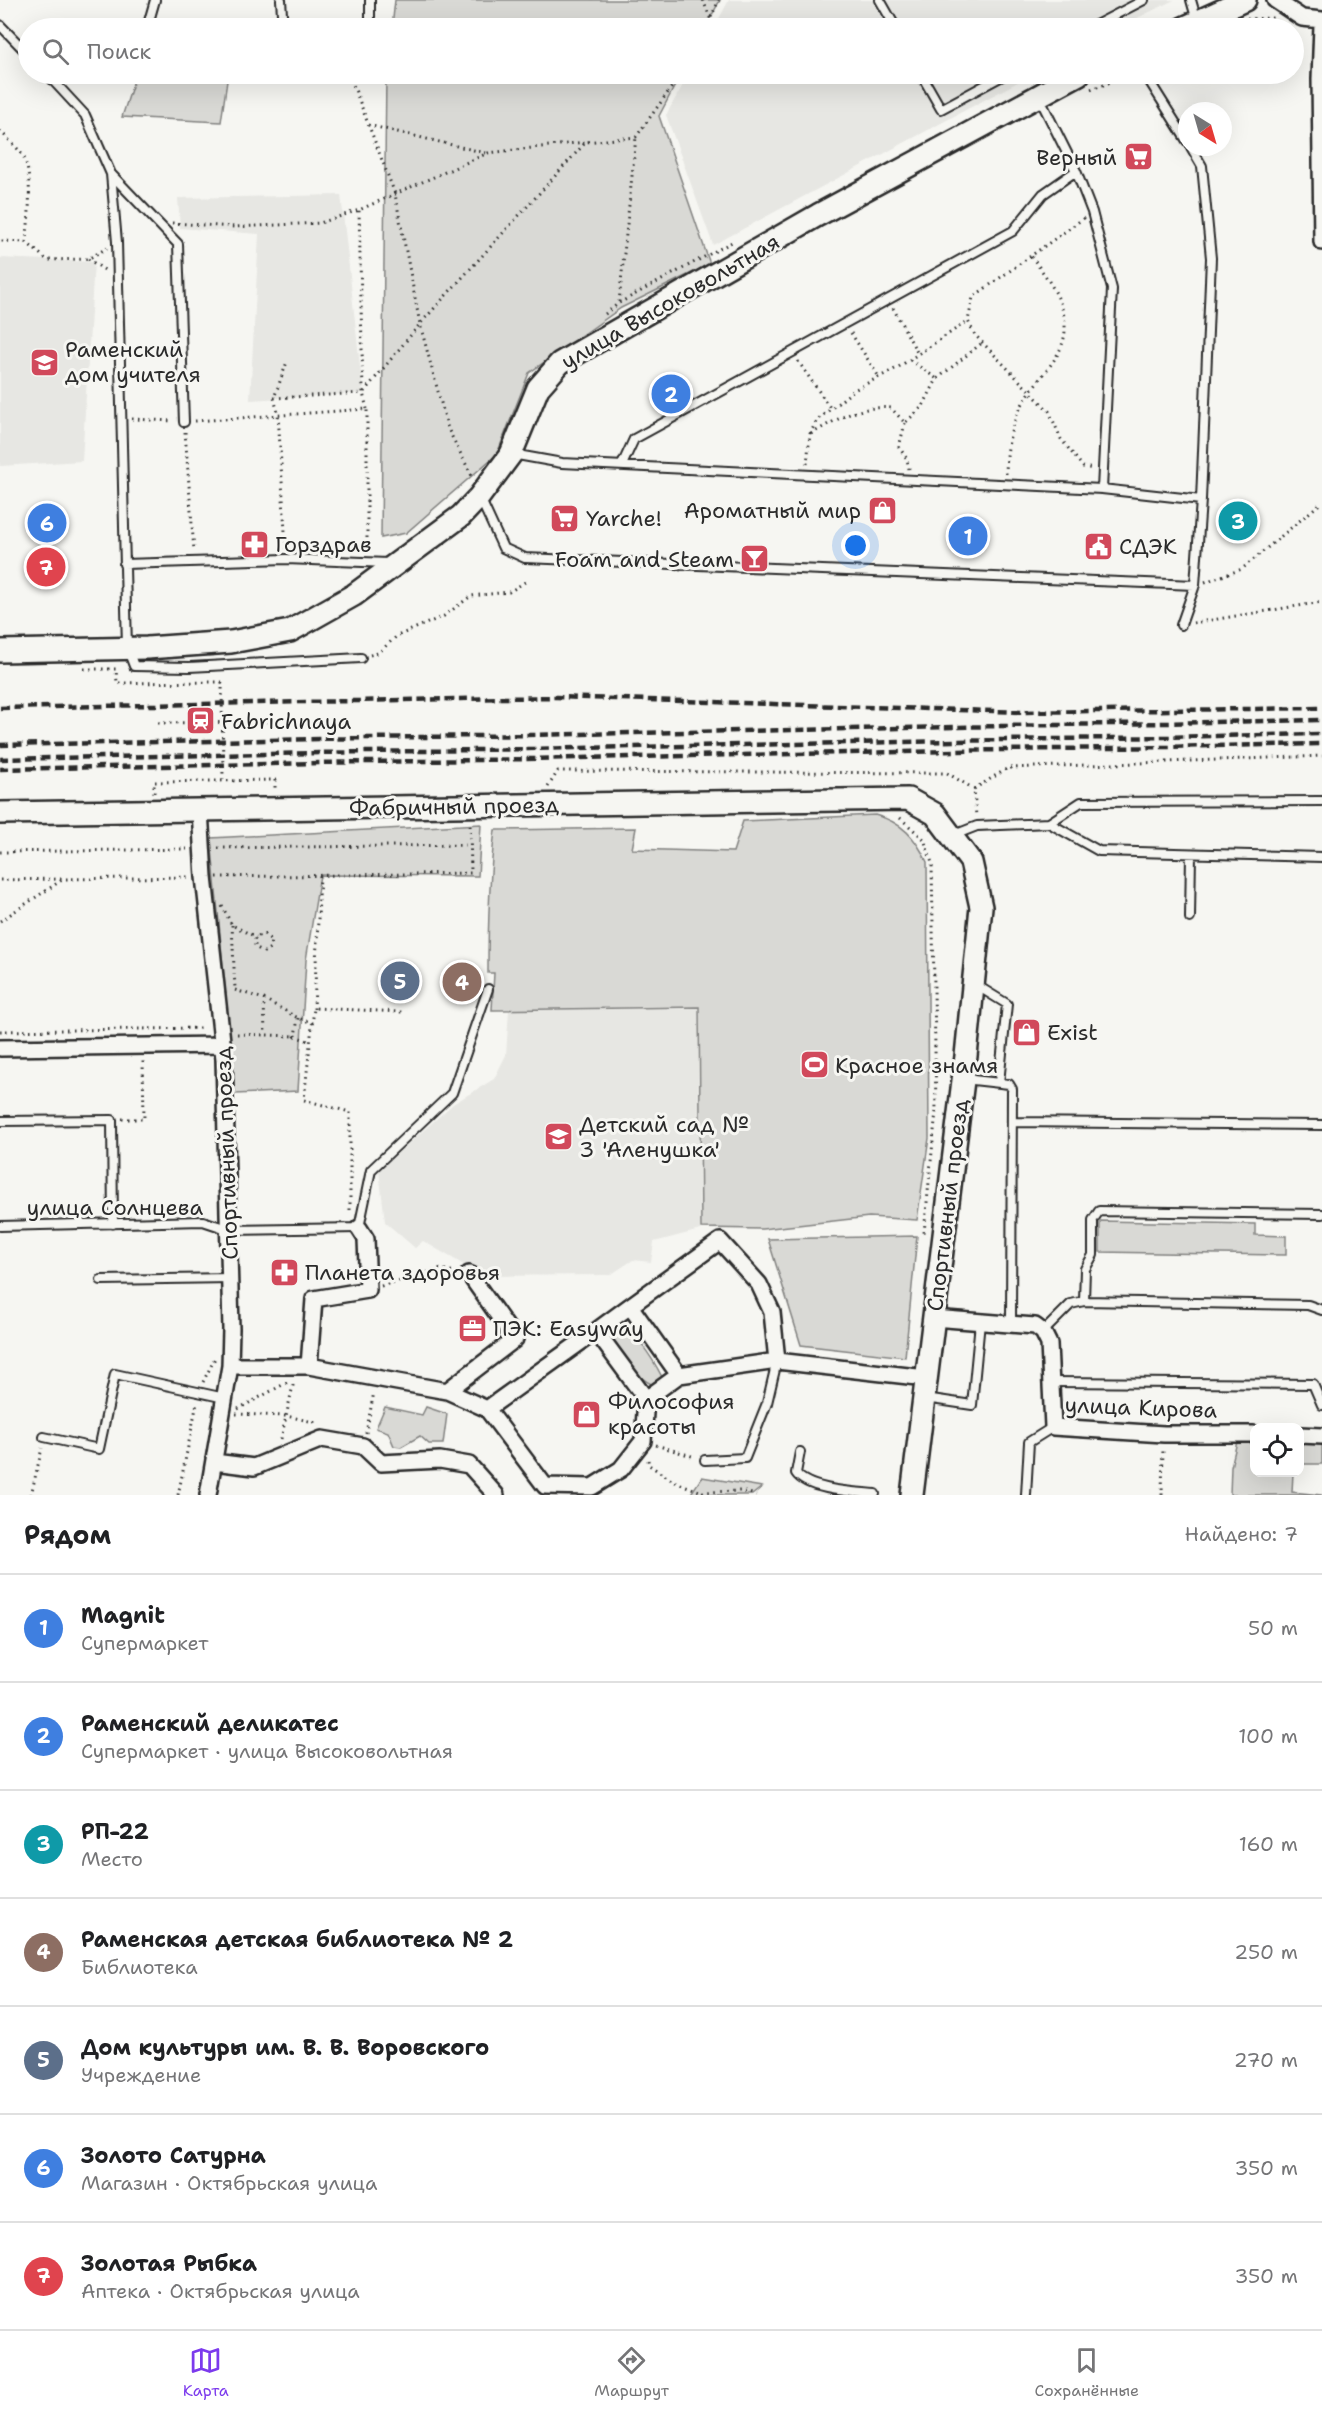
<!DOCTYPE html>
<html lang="ru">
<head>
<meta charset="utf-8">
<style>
  :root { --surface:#fff; --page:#f2f2f2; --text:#202124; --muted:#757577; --line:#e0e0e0; --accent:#7c3aed }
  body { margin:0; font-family:"Shantell Sans",sans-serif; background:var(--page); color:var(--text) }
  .controls { position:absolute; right:18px; bottom:18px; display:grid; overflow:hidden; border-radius:12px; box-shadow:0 6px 24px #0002 }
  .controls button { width:54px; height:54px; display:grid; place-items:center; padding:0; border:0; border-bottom:2px solid var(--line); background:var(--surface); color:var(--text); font:30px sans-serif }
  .compass { position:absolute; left:1178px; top:102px; width:54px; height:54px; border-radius:50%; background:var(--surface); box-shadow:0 6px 24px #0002; rotate:143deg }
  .you { position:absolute; left:856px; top:546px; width:21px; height:21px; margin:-15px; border:4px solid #fff; border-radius:50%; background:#1a73e8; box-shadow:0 0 0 9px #1a73e833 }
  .badge { display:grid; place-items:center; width:39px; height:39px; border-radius:50%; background:var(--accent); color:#fff; font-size:20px; font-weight:700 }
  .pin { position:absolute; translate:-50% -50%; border:3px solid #fff; box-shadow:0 2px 6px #0006 }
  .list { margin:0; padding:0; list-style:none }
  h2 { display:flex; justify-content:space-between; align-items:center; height:78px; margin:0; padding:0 24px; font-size:26px }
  h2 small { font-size:20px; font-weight:400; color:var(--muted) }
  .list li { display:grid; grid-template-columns:39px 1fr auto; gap:18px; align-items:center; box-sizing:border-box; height:108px; padding:0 24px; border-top:2px solid var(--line) }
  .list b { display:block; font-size:22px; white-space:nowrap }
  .list p { margin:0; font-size:20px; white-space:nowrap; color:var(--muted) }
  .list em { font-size:20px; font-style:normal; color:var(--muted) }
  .icon { flex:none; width:33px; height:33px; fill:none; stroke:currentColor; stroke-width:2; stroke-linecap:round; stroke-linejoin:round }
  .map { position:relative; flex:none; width:1322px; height:1495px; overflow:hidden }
  .search { position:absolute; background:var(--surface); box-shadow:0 6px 24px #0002; left:18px; right:18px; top:18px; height:66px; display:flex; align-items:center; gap:15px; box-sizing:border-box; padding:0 21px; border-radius:33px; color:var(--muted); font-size:22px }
  .sheet { height:834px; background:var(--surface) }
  nav { display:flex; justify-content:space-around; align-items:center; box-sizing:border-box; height:84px; border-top:2px solid var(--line); background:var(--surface); font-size:16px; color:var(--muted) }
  nav a { display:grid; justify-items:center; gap:3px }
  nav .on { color:var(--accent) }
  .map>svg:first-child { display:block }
  .built { fill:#e7e7e3 }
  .green { fill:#d9d9d5; stroke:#828280; stroke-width:1.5 }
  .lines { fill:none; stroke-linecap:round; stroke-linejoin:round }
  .lane-casing { stroke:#2b2b2b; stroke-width:12 }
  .street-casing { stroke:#2b2b2b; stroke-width:20 }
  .secondary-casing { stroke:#2b2b2b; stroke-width:26 }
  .path { stroke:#2b2b2b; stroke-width:3; stroke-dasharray:1.5 4.5; stroke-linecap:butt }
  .lane { stroke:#f6f6f2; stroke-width:8 }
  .street { stroke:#f6f6f2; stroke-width:15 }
  .secondary { stroke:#f6f6f2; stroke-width:21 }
  .rail { stroke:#2b2b2b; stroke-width:4.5; stroke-dasharray:9 4.5; stroke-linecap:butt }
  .path-bridge { stroke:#2b2b2b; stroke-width:3; stroke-dasharray:1.5 4.5; stroke-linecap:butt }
  .labels { text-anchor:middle; stroke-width:6; stroke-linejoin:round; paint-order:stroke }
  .poi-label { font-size:22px; fill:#2b2b2b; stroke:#f6f6f2; text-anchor:start }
  .street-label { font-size:22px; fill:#2b2b2b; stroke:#f6f6f2 }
</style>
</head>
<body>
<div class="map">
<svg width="1322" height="1495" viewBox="0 0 1322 1495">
  <rect width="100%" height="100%" fill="#f6f6f2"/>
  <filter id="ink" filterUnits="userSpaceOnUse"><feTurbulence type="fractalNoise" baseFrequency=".0167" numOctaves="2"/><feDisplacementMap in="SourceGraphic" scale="12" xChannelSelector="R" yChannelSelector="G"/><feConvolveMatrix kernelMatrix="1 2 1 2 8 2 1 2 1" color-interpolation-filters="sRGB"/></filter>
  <g filter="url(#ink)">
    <path class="built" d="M729 0H1174L1117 28H714Z
      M689 74H1033L713 245 666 115Z
      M341 195 363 393 250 400 259 234 180 228 178 198Z
      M0 258 94 262 82 461 0 466Z
      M698 1008 700 1230 654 1242 651 1262 633 1260 610 1275 483 1276 423 1241 415 1248 385 1222 379 1170 453 1104 494 1079 506 1055 509 1010Z"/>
    <path class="green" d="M395 0H720L705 28H392Z
      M136 74H228L221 122 122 117Z
      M386 74H681L659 116 710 264 621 308 529 373 497 454 406 533 381 538Z
      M875 815C902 822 916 838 927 862L929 1138 917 1220 869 1217 762 1229 701 1228 699 1007 492 1010 494 973H488C488 925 489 878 495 830L636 828 632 849 733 852 743 821Z
      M481 824 478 876 320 875 306 960 298 1091 235 1094 211 838Z
      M1100 1221 1255 1224V1235L1286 1236V1255L1100 1252Z
      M917 1236 905 1357 801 1345 768 1239Z
      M617 1321C637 1335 651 1355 662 1377L655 1386C635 1377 613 1350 608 1328Z
      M385 1407 422 1415 426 1407 447 1414 443 1444H429L420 1436 401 1447 394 1446 388 1432 376 1428Z
      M1239 1433 1254 1434V1472L1293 1473 1292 1492 1322 1495H1230L1231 1467Z
      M1300 1435 1322 1436V1464H1300Z
      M702 1477 762 1487 752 1495H690Z"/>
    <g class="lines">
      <defs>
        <path id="lane" d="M281 0 283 28
          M880 0 896 28
          M1191 0 1197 21
          M0 25 28 54
          M147 28 155 0
          M370 28V0
          M1090 28 1144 0
          M47 74 85 115 111 174 117 242 127 648 134 666 189 667 361 658
          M921 74 941 109 1006 74
          M1145 74 1187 141
          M111 174 178 244 184 422
          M512 454 562 463 1102 489 1112 289 1092 212 1076 171 1039 97
          M622 465 634 439 1013 231 1043 194 1076 171
          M1102 489 1201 500 1211 258 1202 166 1191 147
          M481 500 503 548 525 558 1195 585 1201 500
          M124 564 286 559 388 563
          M1181 625 1195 585
          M1049 823 1099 851 1322 857
          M954 835 977 826 1049 823 1081 802 1322 801
          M1190 918 1191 854
          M976 985 1007 1004 999 1083
          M964 1079 1009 1084 1012 1089 1011 1324
          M0 1121 112 1120 113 1224
          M1012 1122 1322 1125
          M0 1226 203 1221 230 1230 359 1228 371 1170 452 1093 488 989
          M101 1280 231 1278
          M1084 1301 1308 1305 1322 1310
          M1043 1332 1071 1304 1084 1301 1085 1269 1093 1255V1220L1099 1211 1322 1214
          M1051 1382 1313 1384 1322 1405
          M925 1398 972 1405 980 1322
          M44 1437 99 1449 115 1374 225 1398
          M800 1452 796 1473C807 1490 855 1492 875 1494
          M705 1460 745 1458 767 1403 777 1361
          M1026 1495 1029 1442 1053 1427"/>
        <path id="street" d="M1275 0 1302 18 1322 20
          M1322 25 1320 79 1322 242
          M200 810 204 877 224 1059 231 1329 230 1366 208 1495
          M0 1048 223 1045
          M630 1306 720 1241 759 1284 772 1312 777 1361 679 1375
          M933 1318 1035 1326 1043 1332 1049 1344 1053 1427 1164 1434H1254
          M596 1331 630 1306 679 1375 646 1399
          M777 1361 926 1378
          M230 1366H309L314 1299 368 1290 366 1239 359 1228
          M309 1366 447 1391 515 1339 469 1274
          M447 1391 487 1409 545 1486 592 1487 621 1469 643 1441 646 1399 596 1331 487 1409
          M1300 1435 1322 1436
          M214 1462 254 1467 322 1439 363 1446 381 1463 440 1460 469 1465 496 1495"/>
        <path id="secondary" d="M1183 28 1245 0
          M0 651 147 648 231 642 290 631 354 595 461 516 479 497 511 454 538 388 560 363 818 215 1079 74
          M0 813 908 799 935 814 971 862 981 907 966 1056 912 1495"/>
      </defs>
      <use href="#lane" class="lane-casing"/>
      <use href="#street" class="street-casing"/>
      <use href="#secondary" class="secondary-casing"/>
      <path class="path" d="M703 0 711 20
        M1247 19 1274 18
        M706 28 719 0
        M1146 28 1166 20
        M349 74 395 194 420 324 448 429 472 476
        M1091 89 1136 74
        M368 125 486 153
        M0 131C8 139 17 147 23 156 33 171 29 223 26 242L0 241
        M1084 218 973 297 968 321 975 335 1049 411 1061 439 1083 467 1094 469
        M172 223 235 227 320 223 359 210 488 153 585 142
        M26 242 47 260 88 259 107 248
        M88 259 106 271
        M619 302 636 137
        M893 308 918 354
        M605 314 619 303 732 242
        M851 333 879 377
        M910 360 937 379
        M798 361 831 409
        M274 398 363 393 359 210
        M367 409 363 393 420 324 586 142 636 137 681 74
        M132 419 173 421
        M195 421 367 409V551
        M905 423 899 447 907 459 909 469
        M185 432 194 551
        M811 434C837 419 860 405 891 408L905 423 923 406 937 379 982 343
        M807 464 810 434 817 420 854 390 897 368 968 321
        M1006 474C1007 442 1011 420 1030 392 1042 374 1065 354 1065 329 1066 302 1046 276 1031 256
        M286 549 278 413 274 398 287 362
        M1205 582 1242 569 1322 502
        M1193 623 1322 602
        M370 655 378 653 397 636 444 616 471 596 509 592 525 582
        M84 669H116L117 683 222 682
        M158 723 279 722
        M548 787 558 771 947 773 974 789 976 817
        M974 789 1008 768 1322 756
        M154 793V782L275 780V792
        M900 818 924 839 932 863 936 1111 924 1233
        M218 848 470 845
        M0 852 187 849
        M217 877 471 873 470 824
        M0 880 190 877
        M222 906 232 925 256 937
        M0 921 62 880
        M232 925 235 989
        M264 934 271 940 270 948 264 952 255 947V937Z
        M235 990 264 999 298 1018 313 1023
        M264 999 265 1035
        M314 1009 320 875
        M298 1018 295 1036 311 1042
        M0 1031 205 1028
        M237 1034 295 1036
        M122 1119H144L143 1060
        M350 1210V1112L304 1100 314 1008 402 1012
        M381 1286 439 1269 456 1272
        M203 1382 215 1358
        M238 1409 288 1382
        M236 1414 286 1416 314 1422 315 1426
        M366 1433 374 1392
        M281 1439 294 1381
        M656 1445 695 1457
        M648 1460 649 1465 673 1481 702 1492
        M31 1495 42 1448
        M178 1495 197 1403
        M697 1495 703 1492 741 1491 756 1495
        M1162 1495 1163 1448"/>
      <use href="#lane" class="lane"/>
      <use href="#street" class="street"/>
      <use href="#secondary" class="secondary"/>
      <path class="rail" d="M0 708 556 697 1023 712 1322 708
        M0 745 1322 720
        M0 759 1322 734
        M0 769 1322 744"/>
      <path class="path-bridge" d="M222 682 223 781"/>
    </g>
  </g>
  <defs>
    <symbol id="supermarket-square" viewBox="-11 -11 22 22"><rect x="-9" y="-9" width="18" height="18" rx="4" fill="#d1495b" stroke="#f6f6f2"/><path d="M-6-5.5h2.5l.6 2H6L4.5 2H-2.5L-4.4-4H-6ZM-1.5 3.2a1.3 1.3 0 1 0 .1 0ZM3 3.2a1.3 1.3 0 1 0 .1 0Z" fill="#fff"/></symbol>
    <symbol id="university-square" viewBox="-11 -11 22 22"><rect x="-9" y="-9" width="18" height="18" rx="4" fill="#d1495b" stroke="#f6f6f2"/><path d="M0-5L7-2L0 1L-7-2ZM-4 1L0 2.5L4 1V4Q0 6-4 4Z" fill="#fff"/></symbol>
    <symbol id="shop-square" viewBox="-11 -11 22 22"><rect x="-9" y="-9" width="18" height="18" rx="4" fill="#d1495b" stroke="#f6f6f2"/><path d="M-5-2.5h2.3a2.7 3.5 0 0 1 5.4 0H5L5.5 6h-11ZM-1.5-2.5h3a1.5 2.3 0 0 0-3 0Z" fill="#fff"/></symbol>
    <symbol id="pharmacy-square" viewBox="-11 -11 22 22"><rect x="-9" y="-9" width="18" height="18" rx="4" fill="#d1495b" stroke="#f6f6f2"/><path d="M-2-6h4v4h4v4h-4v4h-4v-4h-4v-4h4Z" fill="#fff"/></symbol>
    <symbol id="civic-square" viewBox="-11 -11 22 22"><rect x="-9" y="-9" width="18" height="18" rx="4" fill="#d1495b" stroke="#f6f6f2"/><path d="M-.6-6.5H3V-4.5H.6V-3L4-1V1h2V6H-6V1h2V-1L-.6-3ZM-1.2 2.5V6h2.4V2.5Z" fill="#fff"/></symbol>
    <symbol id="bar-square" viewBox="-11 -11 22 22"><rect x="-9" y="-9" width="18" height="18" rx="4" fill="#d1495b" stroke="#f6f6f2"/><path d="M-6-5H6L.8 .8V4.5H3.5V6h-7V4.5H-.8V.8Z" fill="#fff"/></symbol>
    <symbol id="station-square" viewBox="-11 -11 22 22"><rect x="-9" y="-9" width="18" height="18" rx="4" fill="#d1495b" stroke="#f6f6f2"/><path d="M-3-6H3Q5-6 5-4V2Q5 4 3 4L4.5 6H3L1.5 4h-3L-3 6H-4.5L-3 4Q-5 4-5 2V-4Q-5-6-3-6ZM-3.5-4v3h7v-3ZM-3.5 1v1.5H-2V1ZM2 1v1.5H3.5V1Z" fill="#fff"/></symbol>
    <symbol id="stadium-square" viewBox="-11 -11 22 22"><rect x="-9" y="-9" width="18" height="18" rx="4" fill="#d1495b" stroke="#f6f6f2"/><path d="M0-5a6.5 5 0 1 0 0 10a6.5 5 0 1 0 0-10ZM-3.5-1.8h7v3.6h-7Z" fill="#fff"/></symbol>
    <symbol id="school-square" viewBox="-11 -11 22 22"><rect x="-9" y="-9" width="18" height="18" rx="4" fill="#d1495b" stroke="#f6f6f2"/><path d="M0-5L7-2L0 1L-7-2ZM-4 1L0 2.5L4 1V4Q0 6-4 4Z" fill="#fff"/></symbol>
    <symbol id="office-square" viewBox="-11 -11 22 22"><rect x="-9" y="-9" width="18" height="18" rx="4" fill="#d1495b" stroke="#f6f6f2"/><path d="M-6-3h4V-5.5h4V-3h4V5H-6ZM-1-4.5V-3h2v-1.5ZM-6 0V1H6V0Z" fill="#fff"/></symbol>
  </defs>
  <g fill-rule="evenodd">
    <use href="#supermarket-square" x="1122" y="140" width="33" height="33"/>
    <use href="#university-square" x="28" y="346" width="33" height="33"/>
    <use href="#shop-square" x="866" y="494" width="33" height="33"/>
    <use href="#supermarket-square" x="548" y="502" width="33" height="33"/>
    <use href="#pharmacy-square" x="238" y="528" width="33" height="33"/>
    <use href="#civic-square" x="1082" y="530" width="33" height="33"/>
    <use href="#bar-square" x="738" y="542" width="33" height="33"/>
    <use href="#station-square" x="184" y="704" width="33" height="33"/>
    <use href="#shop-square" x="1010" y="1016" width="33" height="33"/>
    <use href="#stadium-square" x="798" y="1048" width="33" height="33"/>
    <use href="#school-square" x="542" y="1120" width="33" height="33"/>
    <use href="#pharmacy-square" x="268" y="1256" width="33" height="33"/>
    <use href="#office-square" x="456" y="1312" width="33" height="33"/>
    <use href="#shop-square" x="570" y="1398" width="33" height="33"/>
  </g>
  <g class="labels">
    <g class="poi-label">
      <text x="1117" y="165" text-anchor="end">Верный</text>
      <text x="65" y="357">Раменский<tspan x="65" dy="25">дом учителя</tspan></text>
      <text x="861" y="518" text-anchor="end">Ароматный мир</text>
      <text x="586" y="526">Yarche!</text>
      <text x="275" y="552">Горздрав</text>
      <text x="1119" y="554">СДЭК</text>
      <text x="734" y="567" text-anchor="end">Foam and Steam</text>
      <text x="221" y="729">Fabrichnaya</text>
      <text x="1047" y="1040">Exist</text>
      <text x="835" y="1073">Красное знамя</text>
      <text x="579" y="1132">Детский сад №<tspan x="579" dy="25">3 'Аленушка'</tspan></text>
      <text x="305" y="1280">Планета здоровья</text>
      <text x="493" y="1336">ПЭК: Easyway</text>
      <text x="608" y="1409">Философия<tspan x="608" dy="25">красоты</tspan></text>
    </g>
    <g class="street-label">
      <text transform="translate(670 301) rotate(-30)" y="8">улица Высоковольтная</text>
      <text transform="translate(454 806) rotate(-1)" y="8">Фабричный проезд</text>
      <text transform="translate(226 1153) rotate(-92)" y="8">Спортивный проезд</text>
      <text transform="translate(947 1205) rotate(-83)" y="8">Спортивный проезд</text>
      <text x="115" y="1215">улица Солнцева</text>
      <text transform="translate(1141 1407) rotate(2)" y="8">улица Кирова</text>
    </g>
  </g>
</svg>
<div class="controls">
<button><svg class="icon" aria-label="locate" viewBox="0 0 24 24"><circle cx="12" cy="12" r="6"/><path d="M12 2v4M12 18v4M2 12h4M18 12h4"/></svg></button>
</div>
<svg class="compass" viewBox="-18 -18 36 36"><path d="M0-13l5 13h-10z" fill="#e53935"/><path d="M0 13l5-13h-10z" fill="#757577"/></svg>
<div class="you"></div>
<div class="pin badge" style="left:968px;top:536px;background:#3f7fe0">1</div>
<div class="pin badge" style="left:671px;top:394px;background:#3f7fe0">2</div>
<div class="pin badge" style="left:1238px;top:521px;background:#0f9aa8">3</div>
<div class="pin badge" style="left:462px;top:982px;background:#8d6e63">4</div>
<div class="pin badge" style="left:400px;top:981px;background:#5c6f8a">5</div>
<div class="pin badge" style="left:47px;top:523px;background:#3f7fe0">6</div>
<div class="pin badge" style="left:46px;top:567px;background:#e0444e">7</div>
<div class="search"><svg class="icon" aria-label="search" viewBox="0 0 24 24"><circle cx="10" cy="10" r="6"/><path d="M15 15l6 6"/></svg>Поиск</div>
</div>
<section class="sheet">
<h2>Рядом<small>Найдено: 7</small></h2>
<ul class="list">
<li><span class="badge" style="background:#3f7fe0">1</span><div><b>Magnit</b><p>Супермаркет</p></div><em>50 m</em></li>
<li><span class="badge" style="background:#3f7fe0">2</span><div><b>Раменский деликатес</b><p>Супермаркет · улица Высоковольтная</p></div><em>100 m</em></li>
<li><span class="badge" style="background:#0f9aa8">3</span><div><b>РП-22</b><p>Место</p></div><em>160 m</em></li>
<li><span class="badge" style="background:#8d6e63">4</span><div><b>Раменская детская библиотека № 2</b><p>Библиотека</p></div><em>250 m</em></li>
<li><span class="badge" style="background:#5c6f8a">5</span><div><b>Дом культуры им. В. В. Воровского</b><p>Учреждение</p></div><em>270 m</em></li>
<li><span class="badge" style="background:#3f7fe0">6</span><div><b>Золото Сатурна</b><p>Магазин · Октябрьская улица</p></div><em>350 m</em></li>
<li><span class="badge" style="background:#e0444e">7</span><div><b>Золотая Рыбка</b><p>Аптека · Октябрьская улица</p></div><em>350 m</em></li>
</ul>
</section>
<nav>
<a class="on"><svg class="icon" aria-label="map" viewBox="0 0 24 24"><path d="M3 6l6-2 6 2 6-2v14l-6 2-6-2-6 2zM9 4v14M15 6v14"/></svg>Карта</a>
<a><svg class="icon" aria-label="directions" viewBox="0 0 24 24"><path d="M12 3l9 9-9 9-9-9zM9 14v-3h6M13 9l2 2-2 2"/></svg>Маршрут</a>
<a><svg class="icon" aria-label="saved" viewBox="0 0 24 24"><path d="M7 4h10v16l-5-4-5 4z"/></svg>Сохранённые</a>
</nav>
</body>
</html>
